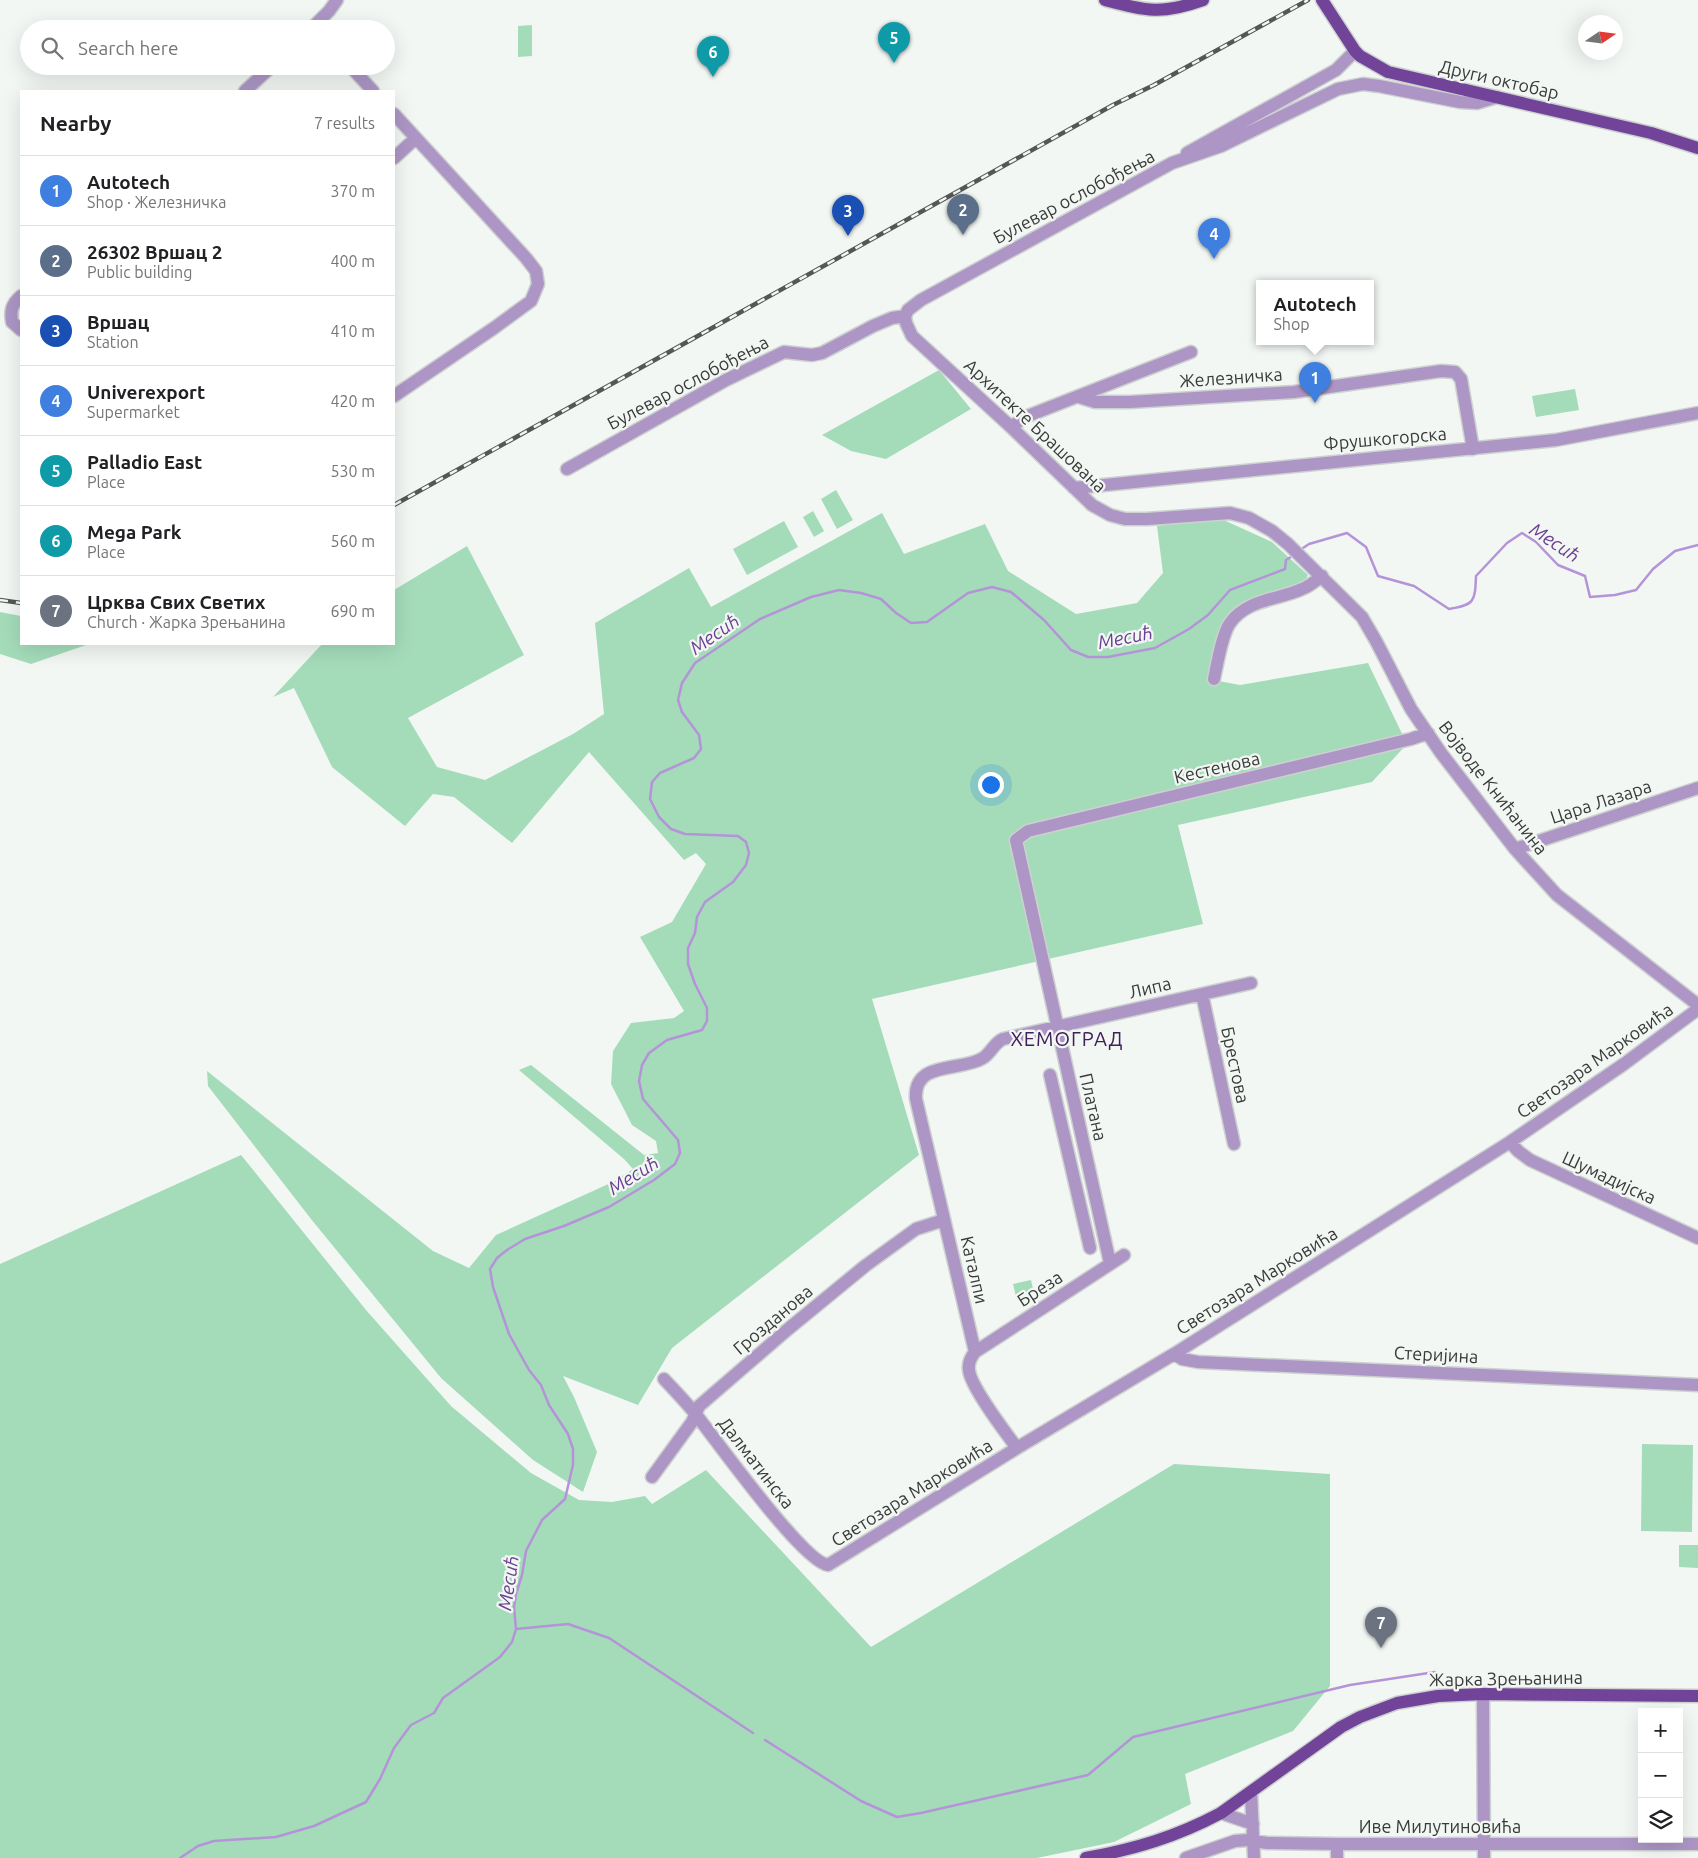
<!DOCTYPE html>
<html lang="en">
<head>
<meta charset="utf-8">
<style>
  :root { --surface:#fff; --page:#f2f2f2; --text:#202124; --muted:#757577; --line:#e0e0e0; --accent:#7c3aed }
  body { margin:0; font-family:Ubuntu,sans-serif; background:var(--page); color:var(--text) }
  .controls { position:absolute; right:15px; bottom:15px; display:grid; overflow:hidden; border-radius:0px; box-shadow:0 5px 20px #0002 }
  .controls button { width:45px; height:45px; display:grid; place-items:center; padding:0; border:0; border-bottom:1px solid var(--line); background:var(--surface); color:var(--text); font:25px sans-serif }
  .compass { position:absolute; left:1578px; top:15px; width:45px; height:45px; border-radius:50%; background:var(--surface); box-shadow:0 5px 20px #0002; rotate:77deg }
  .you { position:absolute; left:990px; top:784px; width:18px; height:18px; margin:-12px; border:4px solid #fff; border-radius:50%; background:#1a73e8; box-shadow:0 0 0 8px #1a73e833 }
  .badge { display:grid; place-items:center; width:32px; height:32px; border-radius:50%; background:var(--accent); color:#fff; font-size:16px; font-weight:700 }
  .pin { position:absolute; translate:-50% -41px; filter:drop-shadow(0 1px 2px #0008) }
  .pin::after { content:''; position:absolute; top:26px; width:18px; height:15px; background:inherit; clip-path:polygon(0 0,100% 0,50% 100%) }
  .popup { position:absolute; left:1256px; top:280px; width:118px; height:65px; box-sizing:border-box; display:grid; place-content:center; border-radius:0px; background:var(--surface); filter:drop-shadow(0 1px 4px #0005); font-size:16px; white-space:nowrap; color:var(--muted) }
  .popup b { font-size:19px; color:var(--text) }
  .popup::after { content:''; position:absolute; left:50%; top:100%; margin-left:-10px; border:10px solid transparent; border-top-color:var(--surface) }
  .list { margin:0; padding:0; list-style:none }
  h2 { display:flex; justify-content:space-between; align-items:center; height:65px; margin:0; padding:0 20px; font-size:21px }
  h2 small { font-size:16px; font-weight:400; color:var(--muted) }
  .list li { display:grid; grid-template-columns:32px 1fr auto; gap:15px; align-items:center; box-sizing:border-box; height:70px; padding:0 20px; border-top:1px solid var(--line) }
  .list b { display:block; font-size:19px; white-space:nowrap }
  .list p { margin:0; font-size:16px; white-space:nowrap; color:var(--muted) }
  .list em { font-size:16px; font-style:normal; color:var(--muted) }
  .icon { flex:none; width:28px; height:28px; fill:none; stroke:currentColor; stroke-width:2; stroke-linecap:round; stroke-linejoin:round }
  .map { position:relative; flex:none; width:1698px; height:1858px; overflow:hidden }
  .search { position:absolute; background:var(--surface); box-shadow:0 5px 20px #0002; left:20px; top:20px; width:375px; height:55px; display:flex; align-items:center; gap:12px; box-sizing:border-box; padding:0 18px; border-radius:28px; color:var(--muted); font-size:19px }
  .panel { position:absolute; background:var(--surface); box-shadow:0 5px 20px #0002; left:20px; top:90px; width:375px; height:555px; border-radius:0px }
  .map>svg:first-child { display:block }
  .green { fill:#a4dcba }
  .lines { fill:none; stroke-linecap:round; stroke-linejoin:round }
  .stream { stroke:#b593d8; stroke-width:2.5 }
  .minor-casing { stroke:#cdd1cf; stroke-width:15 }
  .major-casing { stroke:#cdd1cf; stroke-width:15 }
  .minor { stroke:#ad96c6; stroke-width:12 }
  .major { stroke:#714399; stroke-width:12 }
  .rail-casing { stroke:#545755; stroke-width:4.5 }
  .rail { stroke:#f2f7f4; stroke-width:2.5; stroke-dasharray:8; stroke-linecap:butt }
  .labels { text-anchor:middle; stroke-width:4.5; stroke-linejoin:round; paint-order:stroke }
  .street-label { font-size:18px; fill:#393b39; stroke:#f2f7f4 }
  .water-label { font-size:19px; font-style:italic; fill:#6b3f92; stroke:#f2f7f4 }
  .quarter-label { font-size:20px; letter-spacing:1px; fill:#3f2059; stroke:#f2f7f4 }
</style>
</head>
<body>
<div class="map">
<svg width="1698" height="1858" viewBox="0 0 1698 1858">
  <rect width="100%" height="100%" fill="#f2f7f4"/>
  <path class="green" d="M532 25V56L518 57V26Z
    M939 370 971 409 886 459 851 451 822 435Z
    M1575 389 1579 410 1536 417 1532 396Z
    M836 490 853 520 837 529 821 499Z
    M813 511 824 531 814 537 803 517Z
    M882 513 904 554 985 524 1008 571 1076 614 1137 603 1163 573 1157 526 1217 517 1272 542 1308 575 1303 585 1246 604 1208 679 1240 685 1368 663 1407 744 1372 782 1178 825 1203 924 872 999 919 1155 672 1348 638 1405 563 1376 574 1397 597 1452 583 1492 533 1460 441 1378 311 1219 208 1086 207 1071 433 1251 469 1268 496 1235 615 1181 633 1169 624 1159 519 1070 531 1065 644 1155 658 1153 656 1141 632 1125 611 1084 613 1051 631 1023 674 1018 684 1011 640 937 672 922 706 864 696 853 684 860 589 752 512 843 454 797 433 794 405 826 332 767 294 688 273 697 322 644H394V590L467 546 524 655 408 718 437 767 485 780 573 734 604 714 595 623 689 568 711 607Z
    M784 521 798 547 747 575 733 549Z
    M0 612 21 616V644H89L31 664 0 654Z
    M241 1155 366 1310 451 1406 531 1473 579 1500 612 1502 645 1496 652 1504 706 1470 871 1647 1174 1464 1330 1474V1686L1293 1731 1185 1774 1191 1804 1114 1842 1037 1858H0V1264Z
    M1031 1280 1034 1293 1016 1297 1013 1284Z
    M1642 1444 1693 1445 1692 1532 1641 1531Z
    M1679 1545H1698V1568L1679 1567Z"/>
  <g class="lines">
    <path class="stream" d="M1300 550 1309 544 1347 533 1366 547 1378 576 1414 586 1449 609C1475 605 1475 601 1476 576L1507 543 1522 533 1536 542 1558 565 1585 576 1590 597 1615 595 1636 590 1653 569 1675 551 1698 545
      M516 1629 568 1624 609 1638 753 1733
      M765 1740 861 1801 897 1817 921 1813 1088 1775 1133 1737 1350 1685 1435 1672
      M180 1858 198 1846 214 1841 276 1837 314 1826 366 1802 380 1779 394 1748 411 1725 434 1713 443 1698 500 1657 512 1642 516 1629 514 1607 516 1594 522 1575 526 1551 542 1520 565 1499 573 1465V1449L568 1434 549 1405 541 1385 529 1370 509 1334 493 1287 490 1269 497 1258 507 1250 525 1239 564 1226 609 1207 654 1180 675 1164 680 1153 678 1140 643 1099 639 1081 642 1065 649 1053 667 1040 702 1030 707 1021V1008L695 984 688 964V948L695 933 697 917 705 902 733 882 746 865 749 853 746 842 738 836 685 834 671 829 659 817 650 799 652 782 660 773 694 758 701 749 699 735 682 712 678 700 682 683 695 663 760 619 811 597 839 590 861 593 881 599 896 613 911 623 927 622 968 593 992 587 1011 592 1044 620 1071 650 1088 657H1108L1155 648 1189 629 1208 615 1230 590 1285 569 1286 560 1294 555"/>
    <defs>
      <path id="minor" d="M311 29 329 11 337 0
        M350 66 373 91
        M245 91 272 66
        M394 114 526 258 536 271 538 284 531 301 494 328 394 396
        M1187 153 1336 70 1355 51
        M394 158 416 138
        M21 296C12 304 10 310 12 322L21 330
        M905 316 906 323 912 336 1011 427 1092 505 1110 515 1125 519H1147L1230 513 1249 518 1272 531 1288 544 1362 617 1376 641 1411 709 1441 753 1515 849 1557 895 1698 1005
        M905 316 908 310 921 300 1172 163 1221 146 1338 89 1363 84 1379 86 1460 102 1477 103 1497 97
        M1079 397 1095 402H1130L1294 392 1441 371 1455 372 1461 379 1473 449
        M1011 427 1025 417 1191 352
        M567 469 726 380 784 352 812 355 822 353 873 326 892 318 905 316
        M1074 488 1556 440 1698 413
        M1214 679C1217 665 1222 634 1230 623 1247 599 1278 600 1302 589 1310 586 1315 581 1322 576
        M1515 849 1698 788
        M1202 994 1234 1144
        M1050 1075 1090 1248
        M1510 1142 1518 1151 1530 1160 1698 1238
        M1110 1263 1016 840 1028 831 1411 739 1428 733
        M975 1352 916 1099C913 1060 961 1072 983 1058 991 1053 994 1043 1003 1039L1251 983
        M1174 1354 1182 1359 1198 1362 1698 1385
        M664 1379C675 1391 687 1403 697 1416 717 1441 803 1562 828 1565L1017 1448 1174 1354 1510 1142 1624 1064 1698 1009
        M1017 1448C1006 1433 970 1386 969 1370 968 1364 971 1357 975 1352L1124 1255
        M652 1477 692 1422 699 1406 787 1330 865 1266 916 1229 944 1220
        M1483 1694 1484 1858
        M1251 1792 1254 1858
        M1221 1813 1253 1824
        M1186 1858 1235 1841 1248 1840 1267 1843 1337 1844H1698
        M1337 1858V1844"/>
      <path id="major" d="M1105 0C1147 11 1161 15 1203 0
        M1322 0 1355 51 1360 56 1388 72 1651 133 1698 148
        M1086 1858C1135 1849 1176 1837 1221 1813L1341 1727 1360 1717 1397 1703 1438 1696 1483 1694 1698 1696"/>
    </defs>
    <use href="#minor" class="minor-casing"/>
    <use href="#major" class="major-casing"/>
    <use href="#minor" class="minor"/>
    <use href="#major" class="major"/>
    <defs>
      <path id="rail" d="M394 505 1113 105 1154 85 1308 0
        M0 600 21 603"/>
    </defs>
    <use href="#rail" class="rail-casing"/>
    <use href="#rail" class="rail"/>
  </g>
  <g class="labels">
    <g class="street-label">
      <text transform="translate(1499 80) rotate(13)" y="6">Други октобар</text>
      <text transform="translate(1074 197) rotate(-28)" y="6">Булевар ослобођења</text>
      <text transform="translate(1231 378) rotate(-4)" y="6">Железничка</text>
      <text transform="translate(688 383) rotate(-28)" y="6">Булевар ослобођења</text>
      <text transform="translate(1035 426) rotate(43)" y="6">Архитекте Брашована</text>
      <text transform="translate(1385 439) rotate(-5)" y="6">Фрушкогорска</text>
      <text transform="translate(1217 768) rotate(-13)" y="6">Кестенова</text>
      <text transform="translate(1493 788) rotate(52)" y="6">Војводе Книћанина</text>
      <text transform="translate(1601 802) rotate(-18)" y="6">Цара Лазара</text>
      <text transform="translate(1150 988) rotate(-13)" y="6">Липа</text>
      <text transform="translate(1595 1061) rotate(-35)" y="6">Светозара Марковића</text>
      <text transform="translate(1235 1065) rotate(78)" y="6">Брестова</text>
      <text transform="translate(1093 1107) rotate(77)" y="6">Платана</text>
      <text transform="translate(1609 1178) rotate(25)" y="6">Шумадијска</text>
      <text transform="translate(974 1270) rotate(77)" y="6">Каталпи</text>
      <text transform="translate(1257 1281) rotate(-32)" y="6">Светозара Марковића</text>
      <text transform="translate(1040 1289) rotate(-33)" y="6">Бреза</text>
      <text transform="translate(773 1320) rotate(-40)" y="6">Грозданова</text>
      <text transform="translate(1436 1355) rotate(3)" y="6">Стеријина</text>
      <text transform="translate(756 1463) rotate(52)" y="6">Далматинска</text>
      <text transform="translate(912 1493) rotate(-32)" y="6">Светозара Марковића</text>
      <text transform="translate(1506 1679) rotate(-1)" y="6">Жарка Зрењанина</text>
      <text x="1440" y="1833">Иве Милутиновића</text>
    </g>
    <g class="water-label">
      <text transform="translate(1555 542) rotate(33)" y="7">Месић</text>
      <text transform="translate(714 634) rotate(-35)" y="7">Месић</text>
      <text transform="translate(1125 637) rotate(-11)" y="7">Месић</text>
      <text transform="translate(633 1175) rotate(-32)" y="7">Месић</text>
      <text transform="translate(508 1583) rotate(-82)" y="7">Месић</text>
    </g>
    <g class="quarter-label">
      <text x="1067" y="1046">ХЕМОГРАД</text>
    </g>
  </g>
</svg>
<div class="controls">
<button>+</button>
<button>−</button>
<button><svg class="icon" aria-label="layers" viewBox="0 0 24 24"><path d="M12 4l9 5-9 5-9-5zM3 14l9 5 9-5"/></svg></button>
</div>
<svg class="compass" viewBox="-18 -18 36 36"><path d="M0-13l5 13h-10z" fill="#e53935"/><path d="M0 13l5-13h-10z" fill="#757577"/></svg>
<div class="you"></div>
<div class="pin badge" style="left:1315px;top:403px;background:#3f7fe0">1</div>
<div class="popup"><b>Autotech</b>Shop</div>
<div class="pin badge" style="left:963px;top:235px;background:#5c6f8a">2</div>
<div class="pin badge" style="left:848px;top:236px;background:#1a4fb4">3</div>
<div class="pin badge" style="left:1214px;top:259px;background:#3f7fe0">4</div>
<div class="pin badge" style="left:894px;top:63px;background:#0f9aa8">5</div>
<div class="pin badge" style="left:713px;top:77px;background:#0f9aa8">6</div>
<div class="pin badge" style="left:1381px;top:1648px;background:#6b7280">7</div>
<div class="search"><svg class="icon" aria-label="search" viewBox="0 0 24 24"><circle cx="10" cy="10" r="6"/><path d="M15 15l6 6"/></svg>Search here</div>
<section class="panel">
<h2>Nearby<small>7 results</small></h2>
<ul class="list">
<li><span class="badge" style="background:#3f7fe0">1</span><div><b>Autotech</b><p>Shop · Железничка</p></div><em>370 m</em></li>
<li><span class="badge" style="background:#5c6f8a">2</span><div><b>26302 Вршац 2</b><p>Public building</p></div><em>400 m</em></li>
<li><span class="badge" style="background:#1a4fb4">3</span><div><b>Вршац</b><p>Station</p></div><em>410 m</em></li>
<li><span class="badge" style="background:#3f7fe0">4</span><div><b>Univerexport</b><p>Supermarket</p></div><em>420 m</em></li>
<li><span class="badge" style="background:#0f9aa8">5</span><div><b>Palladio East</b><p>Place</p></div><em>530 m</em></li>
<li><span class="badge" style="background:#0f9aa8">6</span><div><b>Mega Park</b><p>Place</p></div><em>560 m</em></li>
<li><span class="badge" style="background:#6b7280">7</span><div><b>Црква Свих Светих</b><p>Church · Жарка Зрењанина</p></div><em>690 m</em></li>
</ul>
</section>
</div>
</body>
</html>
